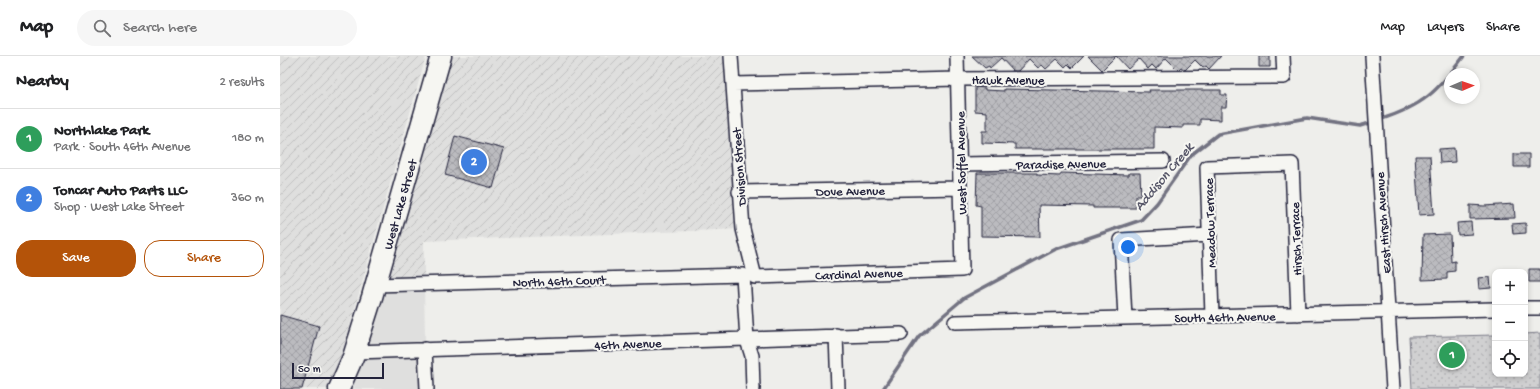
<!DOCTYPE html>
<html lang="en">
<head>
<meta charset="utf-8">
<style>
  :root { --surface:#fff; --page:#f6f6f6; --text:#202124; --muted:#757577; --line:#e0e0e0; --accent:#b45309 }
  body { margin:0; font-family:"Gochi Hand",sans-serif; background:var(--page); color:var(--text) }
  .controls { position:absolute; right:12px; bottom:12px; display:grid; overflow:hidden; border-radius:8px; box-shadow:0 2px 6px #0003 }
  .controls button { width:36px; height:36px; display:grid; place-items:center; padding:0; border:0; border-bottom:1px solid var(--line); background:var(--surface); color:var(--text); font:20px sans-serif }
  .compass { position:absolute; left:1164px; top:12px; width:36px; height:36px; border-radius:50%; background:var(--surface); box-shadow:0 2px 6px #0003; rotate:88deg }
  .scale { position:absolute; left:12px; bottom:10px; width:92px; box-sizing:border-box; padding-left:4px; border:2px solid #22223b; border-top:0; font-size:11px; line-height:14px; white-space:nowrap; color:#22223b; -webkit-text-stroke:3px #f6f6f2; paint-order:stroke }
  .you { position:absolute; left:848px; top:191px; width:14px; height:14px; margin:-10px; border:3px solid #fff; border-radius:50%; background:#1a73e8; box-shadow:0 0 0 6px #1a73e833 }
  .badge { display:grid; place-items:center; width:26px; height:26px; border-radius:50%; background:var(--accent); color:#fff; font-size:13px; font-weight:700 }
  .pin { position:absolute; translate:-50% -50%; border:2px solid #fff; box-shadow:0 1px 4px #0006 }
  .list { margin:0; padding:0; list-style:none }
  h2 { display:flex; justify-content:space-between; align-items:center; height:52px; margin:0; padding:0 16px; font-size:17px }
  h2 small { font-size:13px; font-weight:400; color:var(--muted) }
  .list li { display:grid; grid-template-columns:26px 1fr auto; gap:12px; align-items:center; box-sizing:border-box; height:60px; padding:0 16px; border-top:1px solid var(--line) }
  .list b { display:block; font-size:15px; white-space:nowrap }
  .list p { margin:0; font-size:13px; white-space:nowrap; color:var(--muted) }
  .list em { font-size:13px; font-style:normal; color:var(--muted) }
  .actions { display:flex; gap:8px; padding:12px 16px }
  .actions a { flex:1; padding:9px 0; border:1px solid var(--accent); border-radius:16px; text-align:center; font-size:14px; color:var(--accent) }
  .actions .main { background:var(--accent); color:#fff }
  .icon { flex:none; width:22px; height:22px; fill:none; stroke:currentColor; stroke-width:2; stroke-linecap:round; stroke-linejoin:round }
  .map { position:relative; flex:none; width:1260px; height:333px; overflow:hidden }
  header { display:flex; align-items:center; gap:24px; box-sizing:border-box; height:56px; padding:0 20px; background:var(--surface); border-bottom:1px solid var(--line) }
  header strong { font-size:19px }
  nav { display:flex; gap:22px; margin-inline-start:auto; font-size:14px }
  .search { width:280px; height:36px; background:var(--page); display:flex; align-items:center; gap:10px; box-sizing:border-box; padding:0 14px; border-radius:22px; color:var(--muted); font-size:15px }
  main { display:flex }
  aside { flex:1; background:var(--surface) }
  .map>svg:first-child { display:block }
  .built { fill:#dfdfde }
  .industrial { fill:url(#industrial-furrows) }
  .park { fill:url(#park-dots); stroke:#797986 }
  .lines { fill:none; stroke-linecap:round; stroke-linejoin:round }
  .stream { stroke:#727281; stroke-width:3.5 }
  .building { fill:url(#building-cross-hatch); stroke:#22223b }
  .street-casing { stroke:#22223b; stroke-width:16 }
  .primary-casing { stroke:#22223b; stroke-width:23 }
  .street { stroke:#f6f6f2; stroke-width:13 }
  .primary { stroke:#f6f6f2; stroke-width:20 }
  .labels { text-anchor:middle; stroke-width:4; stroke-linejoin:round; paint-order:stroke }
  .street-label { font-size:13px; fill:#22223b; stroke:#f6f6f2 }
  .water-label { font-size:14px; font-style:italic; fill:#575769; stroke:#f6f6f2 }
</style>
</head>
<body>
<header>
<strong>Map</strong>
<div class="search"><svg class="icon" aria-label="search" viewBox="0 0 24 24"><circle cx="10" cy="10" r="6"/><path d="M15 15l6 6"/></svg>Search here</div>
<nav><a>Map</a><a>Layers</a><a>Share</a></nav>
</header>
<main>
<aside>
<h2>Nearby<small>2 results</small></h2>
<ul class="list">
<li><span class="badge" style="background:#2e9e5b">1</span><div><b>Northlake Park</b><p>Park · South 46th Avenue</p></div><em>180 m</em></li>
<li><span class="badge" style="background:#3f7fe0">2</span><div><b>Toncar Auto Parts LLC</b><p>Shop · West Lake Street</p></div><em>360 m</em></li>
</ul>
<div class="actions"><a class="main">Save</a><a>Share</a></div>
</aside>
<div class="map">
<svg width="1260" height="333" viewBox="0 0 1260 333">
  <defs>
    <pattern id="industrial-furrows" width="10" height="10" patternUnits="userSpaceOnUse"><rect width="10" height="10" fill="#dfdfde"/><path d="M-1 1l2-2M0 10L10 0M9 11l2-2" fill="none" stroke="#bfbfbf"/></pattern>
    <pattern id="park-dots" width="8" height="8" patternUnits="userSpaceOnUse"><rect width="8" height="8" fill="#d0d0d1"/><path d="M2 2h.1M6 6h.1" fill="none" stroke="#b2b2b4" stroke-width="1.8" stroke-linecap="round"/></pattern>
    <pattern id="building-cross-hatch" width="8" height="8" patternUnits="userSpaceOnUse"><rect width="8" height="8" fill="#bbbbbf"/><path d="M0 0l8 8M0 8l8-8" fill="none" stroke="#a0a0a5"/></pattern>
  </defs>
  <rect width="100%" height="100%" fill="#eeeeeb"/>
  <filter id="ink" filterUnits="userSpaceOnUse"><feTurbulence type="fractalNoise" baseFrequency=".025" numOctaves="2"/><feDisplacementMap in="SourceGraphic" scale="8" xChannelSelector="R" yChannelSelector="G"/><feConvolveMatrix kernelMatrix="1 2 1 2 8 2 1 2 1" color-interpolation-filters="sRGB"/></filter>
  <g filter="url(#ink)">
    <path class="built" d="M95 229H144L146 333H74L75 296Z"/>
    <path class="industrial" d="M0 0H146L52 333H0Z
      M161 0H451L463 173 144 185V229H95Z"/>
    <path class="park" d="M1260 277V333H1132L1129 281 1215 279V318H1245V278Z"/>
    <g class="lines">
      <path class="stream" d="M1099 64C1143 50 1157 36 1184 0
        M603 333 639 280 684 242 776 193 861 164 877 147 911 99 938 78 1027 62 1080 70 1093 66"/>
    </g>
    <path class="building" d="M692 0H804L792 12 788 8 785 11 777 3 766 13 762 9 758 12 749 3 738 15H733L721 2 710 12 709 10 705 12Z
      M808 0H836L822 14Z
      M836 0H941L929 13 926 10 923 12 915 4 905 14 901 11 898 14 886 2 876 13 872 9 868 13 859 3 848 13Z
      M979 0H990V11H979Z
      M695 31 705 32V34L724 35V33L870 36 869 34H941V39H947L946 51H941V64L920 63V69H903V72L874 71V93H735V88L702 87V75H707V56L695 55Z
      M175 80 224 93 213 132 165 119Z
      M1174 92 1175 106 1160 107 1159 93Z
      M1234 98H1249V111H1234Z
      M1135 100H1150L1154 158 1139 159Z
      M697 117H757V119L780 120 781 117 849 119V117H860L861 140H856V152H813V150L759 149 760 181 701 180V150L696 149Z
      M1234 148 1235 162 1190 163V149L1204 150Z
      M1191 166 1192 178 1178 179 1177 167Z
      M1246 167V177L1233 178 1232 168Z
      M1170 178 1171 206 1175 205V215L1167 216V223L1142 224 1143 179Z
      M1249 213H1260V226H1249Z
      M1210 221 1211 232 1199 233 1198 222Z
      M0 259 39 270 22 333H0Z"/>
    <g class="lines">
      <defs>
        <path id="street" d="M451 0 463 173 475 221 682 214 677 0
          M1092 0 1113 333
          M453 28 678 23 1004 21 1003 0
          M680 108 883 105
          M459 136 680 132
          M95 229 463 219 467 284 472 300 473 333
          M1245 252H1260
          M932 260 927 111 1012 108 1018 258
          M845 262 841 184 930 179
          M675 266 1215 253
          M556 279 558 333
          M145 293 147 333
          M75 296 621 278"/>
        <path id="primary" d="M59 333 73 301 92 241 161 0"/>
      </defs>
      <use href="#street" class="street-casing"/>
      <use href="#primary" class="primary-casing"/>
      <use href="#street" class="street"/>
      <use href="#primary" class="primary"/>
    </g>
  </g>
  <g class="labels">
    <g class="street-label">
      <text x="728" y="28">Hawk Avenue</text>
      <text transform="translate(680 107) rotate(-91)" y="5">West Soffel Avenue</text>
      <text transform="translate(781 107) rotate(-1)" y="5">Paradise Avenue</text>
      <text transform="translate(458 111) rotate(-94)" y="5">Division Street</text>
      <text transform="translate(570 134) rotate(-1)" y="5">Dove Avenue</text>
      <text transform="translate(119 148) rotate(-74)" y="5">West Lake Street</text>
      <text transform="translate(929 167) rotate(-92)" y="5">Meadow Terrace</text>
      <text transform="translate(1102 167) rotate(-94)" y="5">East Hirsch Avenue</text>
      <text transform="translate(1015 183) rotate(-92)" y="5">Hirsch Terrace</text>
      <text transform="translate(579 217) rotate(-2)" y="5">Cardinal Avenue</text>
      <text transform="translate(279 224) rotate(-2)" y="5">North 46th Court</text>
      <text transform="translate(945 260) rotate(-1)" y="5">South 46th Avenue</text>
      <text transform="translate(348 287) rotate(-2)" y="5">46th Avenue</text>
    </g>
    <g class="water-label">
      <text transform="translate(883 120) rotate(-50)" y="5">Addison Creek</text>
    </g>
  </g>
</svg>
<div class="controls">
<button>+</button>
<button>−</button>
<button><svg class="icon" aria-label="locate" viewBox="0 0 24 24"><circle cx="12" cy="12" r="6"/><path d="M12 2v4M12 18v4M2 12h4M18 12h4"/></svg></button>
</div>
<svg class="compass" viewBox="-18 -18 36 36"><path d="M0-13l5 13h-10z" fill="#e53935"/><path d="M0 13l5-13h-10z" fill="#757577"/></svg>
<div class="scale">50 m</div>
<div class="you"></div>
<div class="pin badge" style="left:1172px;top:299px;background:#2e9e5b">1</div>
<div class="pin badge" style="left:194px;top:106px;background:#3f7fe0">2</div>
</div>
</main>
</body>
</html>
